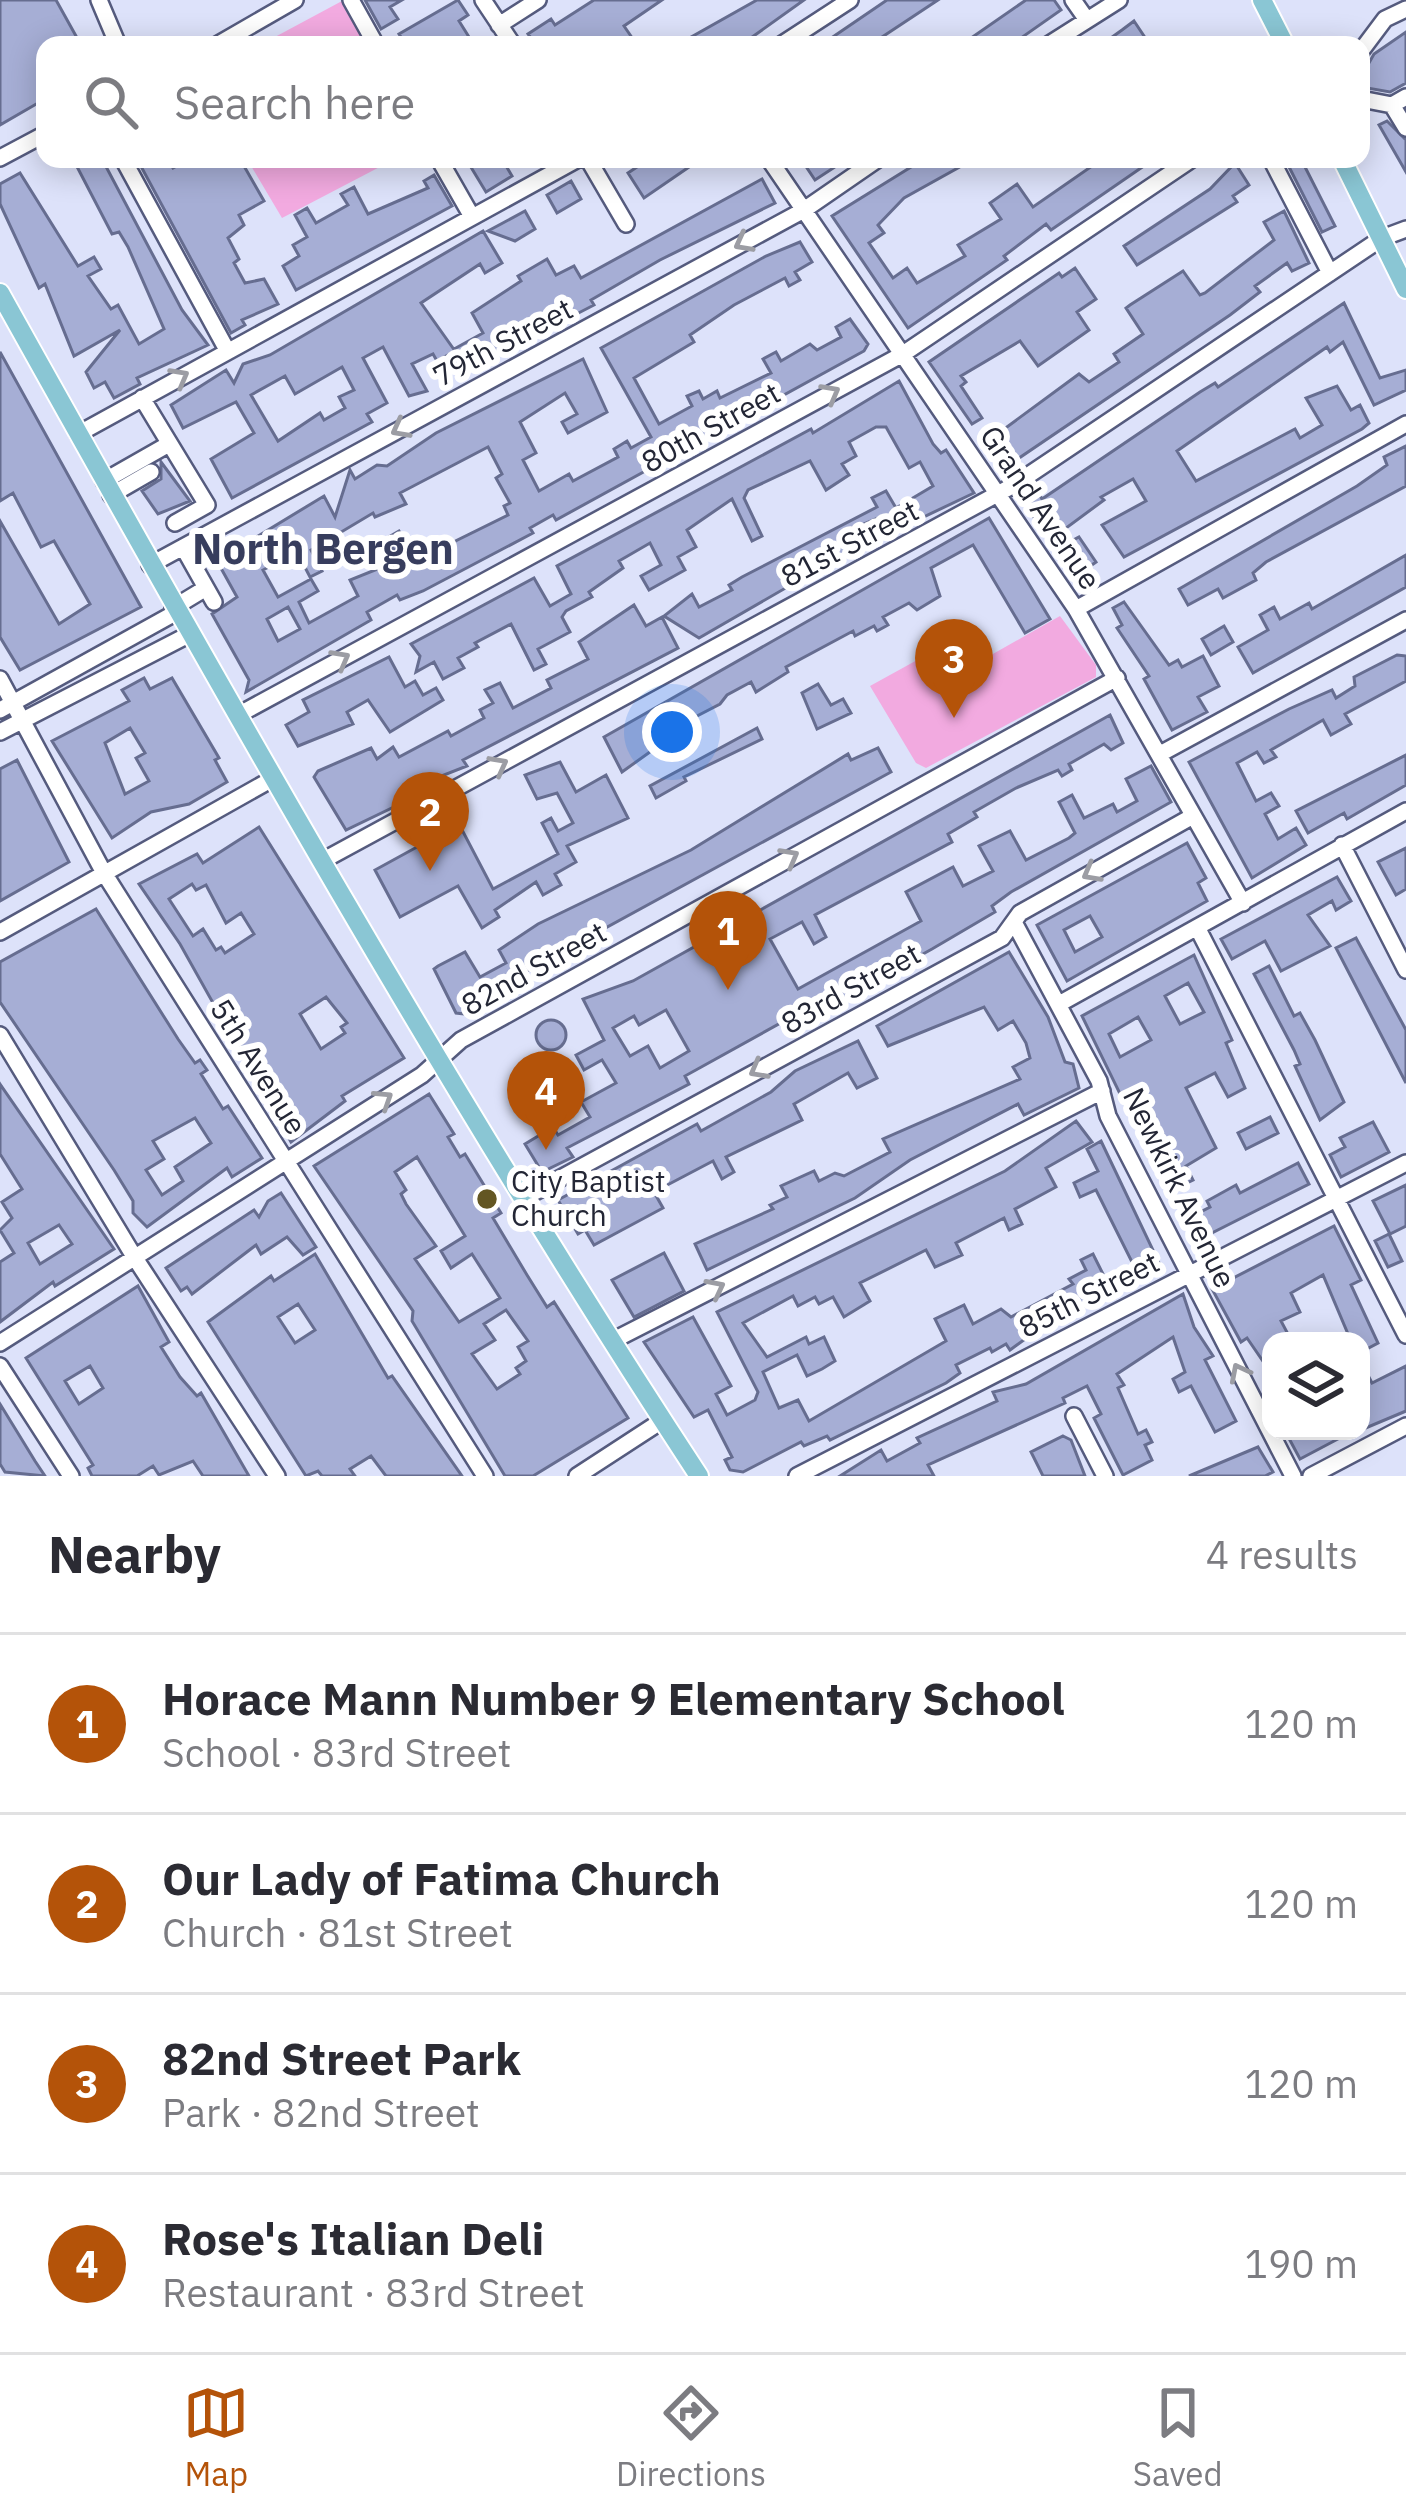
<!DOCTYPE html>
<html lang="en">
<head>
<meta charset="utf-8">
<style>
  :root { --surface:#fff; --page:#f7f7f7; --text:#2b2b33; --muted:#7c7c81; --line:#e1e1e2; --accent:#b45309 }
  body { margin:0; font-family:"IBM Plex Sans",sans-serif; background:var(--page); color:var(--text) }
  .controls { position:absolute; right:36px; bottom:36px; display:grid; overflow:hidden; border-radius:24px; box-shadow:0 6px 30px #0003 }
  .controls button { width:108px; height:108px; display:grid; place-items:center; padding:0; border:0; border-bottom:3px solid var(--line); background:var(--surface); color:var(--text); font:60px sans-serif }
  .you { position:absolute; left:672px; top:732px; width:42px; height:42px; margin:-30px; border:9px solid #fff; border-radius:50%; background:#1a73e8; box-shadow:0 0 0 18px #1a73e833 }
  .badge { display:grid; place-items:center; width:78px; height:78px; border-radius:50%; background:var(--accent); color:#fff; font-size:39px; font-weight:700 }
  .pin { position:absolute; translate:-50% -99px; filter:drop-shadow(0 3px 6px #0008) }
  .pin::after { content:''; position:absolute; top:63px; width:42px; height:36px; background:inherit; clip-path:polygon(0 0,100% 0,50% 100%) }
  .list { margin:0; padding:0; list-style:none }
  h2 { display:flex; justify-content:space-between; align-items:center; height:156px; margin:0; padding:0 48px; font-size:51px }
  h2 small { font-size:39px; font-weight:400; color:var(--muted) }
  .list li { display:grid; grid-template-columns:78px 1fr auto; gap:36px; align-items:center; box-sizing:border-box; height:180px; padding:0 48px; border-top:3px solid var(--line) }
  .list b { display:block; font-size:45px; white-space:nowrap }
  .list p { margin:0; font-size:39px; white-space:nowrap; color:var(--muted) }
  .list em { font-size:39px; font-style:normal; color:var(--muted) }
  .icon { flex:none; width:66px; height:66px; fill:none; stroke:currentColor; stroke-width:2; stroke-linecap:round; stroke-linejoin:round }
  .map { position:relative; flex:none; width:1406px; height:1476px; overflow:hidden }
  .search { position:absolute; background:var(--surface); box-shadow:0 6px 30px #0003; left:36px; right:36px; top:36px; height:132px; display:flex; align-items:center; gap:30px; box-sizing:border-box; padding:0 42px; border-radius:24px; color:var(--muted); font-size:45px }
  .sheet { height:876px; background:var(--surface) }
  nav { display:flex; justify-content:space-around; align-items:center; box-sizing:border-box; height:168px; border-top:3px solid var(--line); background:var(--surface); font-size:33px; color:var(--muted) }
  nav a { display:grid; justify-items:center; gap:6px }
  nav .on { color:var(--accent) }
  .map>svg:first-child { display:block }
  .park { fill:#f2aae0 }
  .building { fill:#a6aed5; stroke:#666d90; stroke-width:3; fill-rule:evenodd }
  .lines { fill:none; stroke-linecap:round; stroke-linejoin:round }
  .minor-casing { stroke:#555b7e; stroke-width:20 }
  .major-casing { stroke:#fff; stroke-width:22 }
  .minor { stroke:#fff; stroke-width:15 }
  .major { stroke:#8ac6d4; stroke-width:18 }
  .oneway { stroke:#9c9da4 }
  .poi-dot { fill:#635623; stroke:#fff; stroke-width:4.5 }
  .labels { text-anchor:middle; stroke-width:12; stroke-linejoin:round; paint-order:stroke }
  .street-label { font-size:30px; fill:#232635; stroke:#fff }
  .poi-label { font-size:30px; fill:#232635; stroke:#fff; text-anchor:start }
  .district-label { font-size:42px; font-weight:bold; fill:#373d5d; stroke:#fff }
</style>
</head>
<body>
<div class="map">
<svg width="1406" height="1476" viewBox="0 0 1406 1476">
  <rect width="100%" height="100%" fill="#dde2fa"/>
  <path class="park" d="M342 1 367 45H260Z
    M247 159H395L282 218Z
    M1060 616 1096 665V677L926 768 916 763 870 686 968 632 984 659Z"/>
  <path class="building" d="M0 0H56L81 45H45V99L0 125Z
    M365 0H402L390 7 398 19 381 29Z
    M458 0 468 15 459 21 474 45H406L399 34Z
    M594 0H662L624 26 637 45H536L528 34 551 19 555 25Z
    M757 0H804L741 45H677Z
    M887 0H938L870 45H821Z
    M1026 0H1054L1061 10 1011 45H961Z
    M1134 21 1150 45H1101L1122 30Z
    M1406 32V83L1390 92 1367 88 1361 77 1374 54Z
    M1387 121 1406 140V172L1379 125Z
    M73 159H102L182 310 208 345 137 378 140 384 114 398 105 382 94 388 86 372 120 330 74 356 45 284 39 288 0 204V184L20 173 78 266 94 257 101 269 88 276 111 309 118 305 139 344 164 329 128 247 119 232 112 234Z
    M137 159H167L173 168 189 159H240L264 201 239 215 244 225 228 238 239 259 234 263 245 283 264 279 278 304 242 320 245 325 231 333Z
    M466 159H502L512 176 486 192Z
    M649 159H684L689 167 644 198 628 173Z
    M801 159H847L815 180Z
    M924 159H974L904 198 878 225 884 233 869 243 893 278 907 268 917 283 965 256 958 245 1001 219 990 203 1017 184 1033 207 1095 164 1091 159H1154L1051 230 1046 224 1004 256 1007 260 908 328 832 216Z
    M1285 159H1301L1335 226 1322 232Z
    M1235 163 1249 185 1233 196 1237 202 1137 265 1124 246 1210 189Z
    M434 175 452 206 296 290 283 266 299 256 293 245 307 237 295 215 307 208 316 223 348 205 341 194 354 187 368 214 428 188 424 181Z
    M762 179 775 203 660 260 591 300 594 305 472 368 463 367 454 349 483 333 472 313 521 281 518 276 547 259 556 275 574 266 581 278Z
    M571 181 581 199 557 213 547 195Z
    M525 211 535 229 515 241 488 231Z
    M1284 211 1309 263 1292 271 1287 263 1255 286 1260 292 1230 315 1003 469 985 443 1079 374 1089 382 1119 362 1114 354 1143 334 1126 308 1130 305 1183 271 1200 295 1205 293 1274 240 1264 222Z
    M483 231 502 263 485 273 480 264 421 303 455 351 437 361 433 354 412 364 427 391 409 396 383 347 363 358 387 403 367 414 372 422 232 498 211 459 254 433 236 402 183 428 171 405 226 370 234 383 243 364 270 355ZM342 367 354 390 339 397 345 408 324 420 320 413 278 441 251 395 285 376 295 394Z
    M800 242 812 262 795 272 800 280 789 286 785 278 734 305 690 335 694 342 634 378 659 424 692 406 687 396 699 391 703 399 717 391 720 398 771 373 763 359 776 352 781 361 810 344 817 350 841 337 836 327 850 319 868 344 864 351 556 520 553 515 530 528 533 533 423 591 400 600 397 595 367 612 371 620 246 692 249 680 212 614 237 597 212 552 231 542 235 550 324 496 335 517 350 470 355 479 377 465 387 466 436 433 583 359 607 412 568 433 562 422 577 414 565 393 520 422 536 453 523 460 539 491 569 474 573 481 618 457 614 449 627 441 631 448 651 437 601 348 766 256ZM488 447 502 474 496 478 510 503 504 506 508 515 425 556 419 545 410 549 399 531 387 538 400 560 350 580 358 596 309 623 299 602 318 591 311 579 278 597 263 570 297 552 310 577 322 571 311 550 373 513 375 517 406 504 400 493ZM288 607 300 629 278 641 267 619Z
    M1075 268 1096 299 1077 312 1089 330 1038 366 1020 341 961 376 966 382 961 386 982 418 972 424 929 362 1059 273 1062 277Z
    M1344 303 1380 378 1406 370V390L1374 405 1343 342 1330 352 1327 347 1177 451 1196 481 1295 429 1300 438 1322 425 1306 398 1337 386 1351 410 1360 405 1369 423 1362 429 1124 557 1102 525 1146 501 1133 479 1101 497 1104 500 1050 540 1023 502 1038 492 1042 499 1200 392 1215 383 1218 387Z
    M0 352 141 607 20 670 0 637V521L59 624 90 604 54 541 41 547 13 493 0 501Z
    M899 381 933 444 941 453 946 450 974 493 892 532 883 516 859 526 867 541 699 638 664 616 692 594 699 607 732 590 729 585 742 577 877 507 872 498 886 491 896 508 933 486 920 462 909 468 886 427H876L849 442 856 456 842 464 849 475 826 490 810 461 748 490 744 498 762 536 752 541 732 499 687 530 696 547 678 557 685 570 649 590 641 576 661 565 650 543 619 561 623 568 589 592 592 597 566 611 562 617 570 632 538 649 546 664 534 670 511 624 475 643 478 647 458 658 464 668 443 679 434 662 416 672 420 656 411 644 534 578 550 606 571 594 557 566 811 429 813 433Z
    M1406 446V486L1266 562 1253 573 1256 580 1223 598 1218 589 1188 605 1179 589 1357 486 1387 465 1384 457Z
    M161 462 190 501 158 514 142 491 161 479Z
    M989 518 1050 619 1025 633 973 545 931 568 940 596 917 610 909 603 883 617 888 625 877 631 874 626 855 636 853 631 786 667 788 672 756 692 751 682 727 695 720 704 672 729 675 734 622 772 604 737Z
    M1079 537 1096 562 1079 574 1060 547Z
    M1406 555V587L1253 673 1238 647 1268 630 1260 615 1274 607 1280 619 1309 603 1312 609Z
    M1124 602 1169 665 1178 660 1182 667 1203 656 1219 686 1198 697 1207 712 1172 730 1144 679 1149 676 1117 628 1122 625 1113 608Z
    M634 605 646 626 662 617 678 648 463 760 467 766 431 780 400 804 346 830 314 777 318 771 371 748 377 759 393 747 399 757 448 731 451 736 484 718 480 710 493 703 485 690 500 683 513 708 551 688 547 680 588 659 579 642Z
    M1224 626 1233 642 1211 655 1202 639Z
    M1397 655 1406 656V681L1345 714 1351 724 1331 735 1323 720 1271 750 1276 757 1264 763 1257 752 1237 763 1256 801 1271 793 1279 806 1265 814 1278 839 1296 828 1306 845 1252 878 1189 762 1289 709 1332 690 1336 698 1355 686 1354 677Z
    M389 657 405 687 415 681 423 695 436 688 443 700 390 732 368 700 347 712 353 724 298 746 286 725 309 712 303 700Z
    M144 678 150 689 172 678 219 758 215 760 227 782 189 804 151 812 112 838 52 741 129 701 122 690ZM130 728 145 753 136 758 149 781 125 794 105 743Z
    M818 684 831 705 843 699 851 713 817 729 802 693Z
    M1110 715 1123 743 1111 750 1104 744 1069 764 1072 770 1062 776 1058 770 1016 788 974 812 977 817 948 834 952 842 815 915 826 937 814 944 802 922 770 939 798 989 921 921 906 892 953 867 963 886 993 871 979 846 1010 831 1026 860 1069 838 1075 833 1059 802 1072 795 1084 818 1113 804 1117 812 1137 801 1126 779 1151 766 1171 802 1011 892 992 906 995 912 932 949 826 1008 822 1000 685 1076 689 1084 567 1148 573 1157 542 1172 525 1144 553 1127 558 1135 590 1117 581 1102 616 1083 602 1060 584 1070 576 1055 604 1040 583 999 633 981ZM666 1010 689 1051 660 1068 648 1046 630 1056 613 1028 634 1016 639 1025Z
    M757 728 762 739 684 777 686 781 656 798 650 786Z
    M878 748 891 772 481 996 478 1006 464 1014 456 1013 434 969 438 966 465 952 480 977 506 963 499 950 538 924 691 850 848 754 851 760Z
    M1406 755V785L1347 819 1344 813 1308 833 1296 811Z
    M17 760 69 862 0 901V769Z
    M560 762 576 792 606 775 628 818 567 846 576 862 555 874 561 885 543 895 536 882 495 910 499 917 482 928 458 886 400 917 375 870 459 824 493 889 558 854 542 823 551 818 558 831 573 823 557 793 537 799 525 775Z
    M259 827 404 1058 342 1096 345 1101 291 1142 180 944 139 884 197 854 203 863ZM192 884 196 890 206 885 226 923 241 913 254 934 225 953 221 947 216 950 203 929 193 936 169 899ZM326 997 347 1023 341 1027 345 1033 321 1049 300 1014Z
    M1187 843 1206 878 1198 883 1207 901 1067 981 1037 925ZM1090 916 1102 937 1075 952 1064 930Z
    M1406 848V889L1396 895 1378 862Z
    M1337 877 1351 901 1336 910 1332 901 1308 915 1330 946 1281 971 1265 941 1232 959 1221 939Z
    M96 909 178 1039 195 1063 200 1060 207 1070 201 1074 223 1109 228 1106 262 1158 232 1177 227 1168 147 1227 133 1213V1201L114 1170 0 1002V962ZM195 1118 211 1143 175 1167 183 1181 162 1195 146 1170 164 1159 153 1141Z
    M1356 938 1406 1030V1083L1336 948Z
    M1009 952 1048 1017 1065 1062 1073 1064 1079 1088 1024 1115 1018 1104 910 1160 855 1198 707 1270 695 1244 773 1209 770 1205 787 1197 781 1186 814 1171 819 1181 835 1173 844 1176 890 1152 883 1139 1020 1079 1013 1067 1030 1058 1026 1043 1013 1021 998 1030 984 1007 888 1046 877 1026Z
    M1194 955 1232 1040 1226 1043 1245 1088 1228 1097 1215 1073 1186 1088 1216 1148 1186 1166 1193 1180 1168 1192 1082 1016ZM1188 983 1204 1012 1180 1024 1165 996ZM1138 1017 1151 1040 1120 1057 1109 1034Z
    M1269 966 1294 1016 1300 1013 1315 1040 1344 1102 1320 1120 1295 1066 1300 1064 1294 1050 1254 974Z
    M536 1035a15 15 0 1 1 30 0a15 15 0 1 1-30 0Z
    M858 1041 877 1078 857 1088 848 1073 794 1104 802 1120 726 1157 734 1172 722 1179 713 1161 654 1192 663 1208 594 1245 585 1230 578 1234 558 1200 697 1124 701 1131 771 1092 795 1071Z
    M543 1058 564 1092 545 1103 524 1070Z
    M0 1084 114 1249 55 1286 53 1282 0 1322V1262L14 1253 0 1230 12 1218 2 1202 22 1189 0 1154ZM59 1225 72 1244 40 1264 28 1243Z
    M429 1094 454 1134 448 1137 460 1157 465 1154 501 1213 493 1218 527 1275 547 1307 554 1302 628 1418 533 1476H505L412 1321 413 1311 314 1166ZM417 1157 465 1236 441 1251 451 1268 472 1254 500 1298 459 1322 415 1259 436 1246 406 1204 401 1194 406 1190 395 1172ZM506 1310 528 1341 518 1347 526 1361 516 1368 520 1374 497 1389 472 1354 495 1340 484 1324Z
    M1270 1117 1278 1133 1246 1149 1238 1133Z
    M1076 1121 1092 1142 1046 1168 1056 1187 1015 1209 1022 1224 1009 1230 1004 1218 956 1243 962 1255 935 1267 926 1250 860 1283 870 1301 844 1317 833 1297 819 1304 815 1297 798 1306 793 1296 743 1323 767 1357 806 1337 809 1344 824 1337 835 1361 822 1369 807 1376 797 1355 763 1372 779 1408 798 1400 809 1421 946 1341 935 1319 964 1305 973 1324 1001 1309 1011 1317 1073 1284 1069 1279 1086 1270 1081 1260 1093 1254 1113 1294 1050 1321 1010 1350 1006 1344 992 1352 990 1348 956 1365 960 1373 946 1383 830 1440 827 1436 804 1446 801 1442 743 1472 730 1470 725 1460 732 1457 708 1410 694 1417 644 1342 693 1317 731 1386 716 1394 727 1415 755 1400 758 1392 717 1312 1005 1171Z
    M1373 1122 1389 1152 1341 1177 1330 1155 1345 1147 1340 1138Z
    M1101 1141 1162 1269 1141 1280 1096 1190 1080 1197 1074 1183 1098 1171 1087 1149Z
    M1298 1163 1309 1184 1194 1242 1183 1221 1210 1207 1207 1201 1236 1185 1240 1193Z
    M1406 1185V1226L1390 1234 1373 1201Z
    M281 1193 316 1247 303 1255 287 1237 261 1254 256 1245 192 1294 187 1287 181 1291 166 1268 254 1210 259 1217 268 1201Z
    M1334 1226 1361 1280 1351 1285 1378 1343 1361 1352V1341H1351L1323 1275 1291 1293 1300 1312 1281 1321 1289 1336 1271 1341V1373L1247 1338 1241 1342 1212 1289Z
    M1389 1234 1402 1261 1388 1267 1375 1241Z
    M664 1253 684 1291 634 1317 612 1280Z
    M315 1254 388 1378 392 1376 462 1476H386L371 1456 350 1469 355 1476H322L318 1471 306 1476 208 1322 271 1276 274 1281ZM298 1304 315 1330 295 1343 278 1317Z
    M138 1286 169 1342 161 1347 180 1377 197 1396 201 1393 249 1476H203L193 1461 159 1475 153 1466 137 1476H92L88 1468 93 1465 26 1358ZM90 1366 103 1388 79 1404 65 1381Z
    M1183 1294 1194 1327 1213 1356 1205 1360 1236 1421 1215 1432 1191 1386 1179 1392 1173 1379 1185 1372 1173 1337 1117 1374 1124 1385 1118 1388 1138 1434 1146 1430 1152 1442 1145 1445 1152 1460 1123 1475 1094 1418 1101 1414 1087 1386 1063 1398 1065 1403 928 1465 934 1476H840L881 1450 887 1461 920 1443 917 1438 997 1401 993 1392 1026 1384Z
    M1361 1362 1372 1383 1406 1366V1411L1361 1430Z
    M0 1404 35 1461 45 1476 5 1472 0 1464Z
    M1285 1431H1353L1300 1459Z
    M1063 1436 1071 1440 1085 1476H1043L1031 1452Z
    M1258 1447 1273 1472 1265 1476H1189Z"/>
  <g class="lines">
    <defs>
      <path id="minor" d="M99 0 118 45
        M351 0 376 45
        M483 0 513 45
        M1073 0 1087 20
        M499 25 538 0
        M217 45 295 0
        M781 45 850 0
        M1048 45 1119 0
        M1361 51 1385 19 1406 9
        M1361 99 1392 105 1406 97
        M1392 105 1406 128
        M0 158 45 134
        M123 159 227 350
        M439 159 471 215
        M588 159 626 224
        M769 159 1076 609 1243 903
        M1271 159 1330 273
        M142 398 207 505 175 523
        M78 434 578 159
        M104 481 169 444
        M111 495 151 472
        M183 547 214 602
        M150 565 804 210 878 159
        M173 608 206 588
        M1076 609 1406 424
        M0 679 104 873 485 1476
        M0 710 175 613
        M238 715 903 354 1192 159
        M0 732 188 635
        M1160 754 1406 620
        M1342 845 1406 970
        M322 861 1014 485 1382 238 1406 229
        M1015 924 1099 1081 1108 1116 1293 1476
        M1198 929 1406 1335
        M0 932 274 778
        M1059 1004 1406 811
        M0 1035 135 1258 277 1476
        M524 1198 1002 938 1020 913 1193 816
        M612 1341 1102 1091
        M0 1343 422 1075 461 1040 1117 678
        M0 1366 71 1476
        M1074 1416 1105 1476
        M577 1476 663 1420
        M797 1476 1406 1163
        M1311 1476 1406 1426"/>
      <path id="major" d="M1262 0 1285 45
        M1342 159 1406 289
        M0 293C223 693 448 1093 699 1476"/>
    </defs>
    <use href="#minor" class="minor-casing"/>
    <use href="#major" class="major-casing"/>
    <use href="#minor" class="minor"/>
    <use href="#major" class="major"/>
  </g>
  <defs><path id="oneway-chevron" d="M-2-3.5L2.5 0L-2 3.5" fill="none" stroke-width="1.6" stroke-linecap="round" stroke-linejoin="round" transform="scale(3)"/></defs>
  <g class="oneway">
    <use href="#oneway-chevron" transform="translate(743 243) rotate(152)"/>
    <use href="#oneway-chevron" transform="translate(180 377) rotate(-29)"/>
    <use href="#oneway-chevron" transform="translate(831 393) rotate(-29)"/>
    <use href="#oneway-chevron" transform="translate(400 429) rotate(152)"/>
    <use href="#oneway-chevron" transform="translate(341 659) rotate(-29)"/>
    <use href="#oneway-chevron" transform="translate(499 765) rotate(-28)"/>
    <use href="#oneway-chevron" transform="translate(790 857) rotate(-29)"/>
    <use href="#oneway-chevron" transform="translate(1091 873) rotate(151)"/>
    <use href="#oneway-chevron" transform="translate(758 1070) rotate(151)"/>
    <use href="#oneway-chevron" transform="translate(384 1099) rotate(-33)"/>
    <use href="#oneway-chevron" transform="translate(716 1288) rotate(-27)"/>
    <use href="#oneway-chevron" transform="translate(1239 1372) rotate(-117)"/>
  </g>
  <circle class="poi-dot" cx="487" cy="1199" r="12"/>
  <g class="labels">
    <g class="street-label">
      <text transform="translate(503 343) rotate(-28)" y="10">79th Street</text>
      <text transform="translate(711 428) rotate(-29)" y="10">80th Street</text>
      <text transform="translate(1040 508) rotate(56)" y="10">Grand Avenue</text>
      <text transform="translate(850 544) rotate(-28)" y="10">81st Street</text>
      <text transform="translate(534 969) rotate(-29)" y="10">82nd Street</text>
      <text transform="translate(851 989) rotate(-29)" y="10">83rd Street</text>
      <text transform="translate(258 1067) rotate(58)" y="10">5th Avenue</text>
      <text transform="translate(1179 1188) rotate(64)" y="10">Newkirk Avenue</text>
      <text transform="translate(1089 1295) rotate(-27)" y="10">85th Street</text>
    </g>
    <g class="poi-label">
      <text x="511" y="1192">City Baptist<tspan x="511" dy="34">Church</tspan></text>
    </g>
    <g class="district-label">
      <text x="323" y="564">North Bergen</text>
    </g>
  </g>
</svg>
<div class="controls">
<button><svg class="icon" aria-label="layers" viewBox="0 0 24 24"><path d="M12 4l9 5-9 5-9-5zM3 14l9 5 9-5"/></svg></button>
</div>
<div class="you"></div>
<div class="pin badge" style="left:728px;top:990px">1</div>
<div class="pin badge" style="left:430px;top:871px">2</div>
<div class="pin badge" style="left:954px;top:718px">3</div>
<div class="pin badge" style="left:546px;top:1150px">4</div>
<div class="search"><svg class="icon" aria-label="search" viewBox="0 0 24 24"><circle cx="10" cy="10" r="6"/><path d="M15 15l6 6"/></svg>Search here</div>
</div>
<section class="sheet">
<h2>Nearby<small>4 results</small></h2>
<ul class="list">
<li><span class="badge">1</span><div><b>Horace Mann Number 9 Elementary School</b><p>School · 83rd Street</p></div><em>120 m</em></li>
<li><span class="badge">2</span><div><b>Our Lady of Fatima Church</b><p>Church · 81st Street</p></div><em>120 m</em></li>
<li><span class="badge">3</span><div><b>82nd Street Park</b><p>Park · 82nd Street</p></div><em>120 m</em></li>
<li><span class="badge">4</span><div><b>Rose's Italian Deli</b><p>Restaurant · 83rd Street</p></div><em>190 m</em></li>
</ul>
</section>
<nav>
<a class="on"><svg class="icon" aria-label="map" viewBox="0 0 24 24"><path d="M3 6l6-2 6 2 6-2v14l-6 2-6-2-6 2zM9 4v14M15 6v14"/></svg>Map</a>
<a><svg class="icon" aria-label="directions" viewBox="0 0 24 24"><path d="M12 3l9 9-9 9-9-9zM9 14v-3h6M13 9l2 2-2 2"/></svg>Directions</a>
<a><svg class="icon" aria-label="saved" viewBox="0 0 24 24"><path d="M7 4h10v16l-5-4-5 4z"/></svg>Saved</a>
</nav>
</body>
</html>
